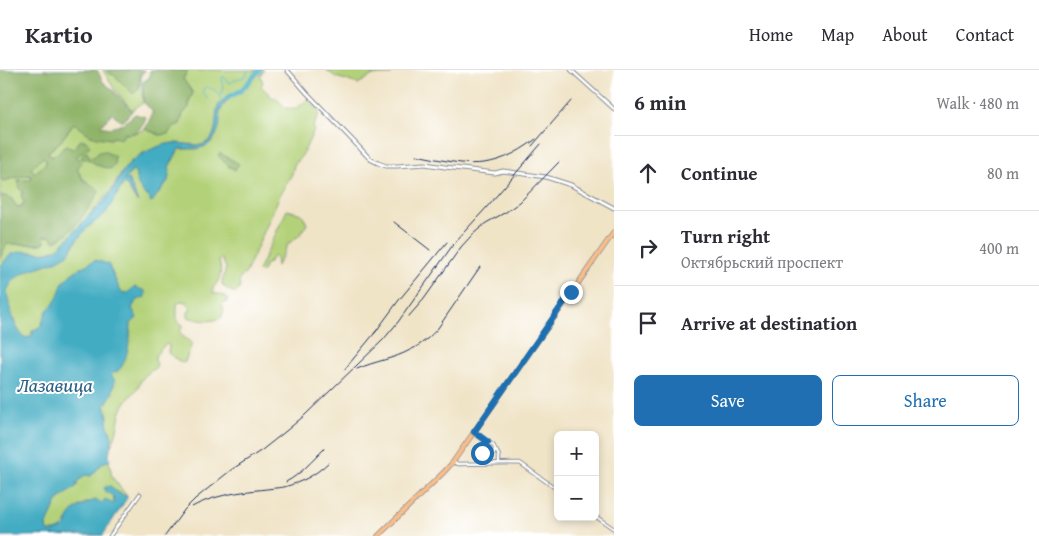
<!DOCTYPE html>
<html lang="en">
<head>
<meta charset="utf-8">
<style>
  :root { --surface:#fff; --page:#f2f2f3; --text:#2b2b33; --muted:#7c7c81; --line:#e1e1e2; --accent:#1f6fb2 }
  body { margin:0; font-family:"Gentium Book Plus",serif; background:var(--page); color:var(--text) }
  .controls { position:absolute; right:15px; bottom:15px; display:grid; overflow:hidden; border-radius:8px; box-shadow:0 2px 8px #0003 }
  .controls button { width:45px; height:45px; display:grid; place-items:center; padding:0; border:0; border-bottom:1px solid var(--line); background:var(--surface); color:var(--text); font:25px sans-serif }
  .stop { position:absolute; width:15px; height:15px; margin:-11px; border:4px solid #1f6fb2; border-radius:50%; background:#fff }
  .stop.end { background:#1f6fb2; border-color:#fff; box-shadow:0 1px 5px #0008 }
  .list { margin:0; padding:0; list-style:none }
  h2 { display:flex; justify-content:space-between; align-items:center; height:65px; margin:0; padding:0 20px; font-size:21px }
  h2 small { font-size:16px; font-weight:400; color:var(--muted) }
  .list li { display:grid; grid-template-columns:32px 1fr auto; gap:15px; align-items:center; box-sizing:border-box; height:75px; padding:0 20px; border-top:1px solid var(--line) }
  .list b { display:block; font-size:19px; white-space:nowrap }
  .list p { margin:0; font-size:16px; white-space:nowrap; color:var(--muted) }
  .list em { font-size:16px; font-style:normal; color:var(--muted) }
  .actions { display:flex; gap:10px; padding:15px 20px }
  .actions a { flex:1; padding:11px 0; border:1px solid var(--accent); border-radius:8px; text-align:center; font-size:18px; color:var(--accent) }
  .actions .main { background:var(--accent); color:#fff }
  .icon { flex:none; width:28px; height:28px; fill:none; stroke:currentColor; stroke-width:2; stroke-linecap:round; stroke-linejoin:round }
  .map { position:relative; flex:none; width:614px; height:466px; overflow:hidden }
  header { display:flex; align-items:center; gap:30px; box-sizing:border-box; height:70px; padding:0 25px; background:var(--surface); border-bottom:1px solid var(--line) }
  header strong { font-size:24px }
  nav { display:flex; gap:28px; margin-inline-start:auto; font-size:18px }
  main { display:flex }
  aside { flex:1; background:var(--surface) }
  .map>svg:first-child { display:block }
  .green { fill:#b3d178; stroke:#67806b }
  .forest { fill:#8eb368; stroke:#547163; fill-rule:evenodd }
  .water { fill:#43acc2; stroke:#2f6e90 }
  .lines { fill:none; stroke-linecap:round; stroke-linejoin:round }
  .stream { stroke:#43acc2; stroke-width:1 }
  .river { stroke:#43acc2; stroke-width:5 }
  .minor-casing { stroke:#868a92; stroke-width:4.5 }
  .tertiary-casing { stroke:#868a92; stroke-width:5 }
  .primary-casing { stroke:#868a92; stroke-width:5.5 }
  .minor { stroke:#fff; stroke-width:2.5 }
  .tertiary { stroke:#fff; stroke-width:3 }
  .primary { stroke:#f8bd89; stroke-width:4 }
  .rail { stroke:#1b2f5e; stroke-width:1 }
  .route { stroke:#1f6fb2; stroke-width:6 }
  .labels { text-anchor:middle; stroke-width:4; stroke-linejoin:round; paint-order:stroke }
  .water-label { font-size:20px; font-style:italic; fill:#2b6186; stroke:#fff }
</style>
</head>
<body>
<header>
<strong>Kartio</strong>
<nav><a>Home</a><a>Map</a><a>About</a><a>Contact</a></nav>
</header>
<main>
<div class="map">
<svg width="614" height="466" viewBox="0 0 614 466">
  <rect width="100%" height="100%" fill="#fff"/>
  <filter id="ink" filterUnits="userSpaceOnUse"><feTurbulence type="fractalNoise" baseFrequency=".02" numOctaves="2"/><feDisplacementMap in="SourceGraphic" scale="10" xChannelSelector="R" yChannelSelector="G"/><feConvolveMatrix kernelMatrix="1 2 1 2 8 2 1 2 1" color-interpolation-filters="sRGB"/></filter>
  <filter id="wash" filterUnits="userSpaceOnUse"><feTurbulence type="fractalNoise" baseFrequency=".0096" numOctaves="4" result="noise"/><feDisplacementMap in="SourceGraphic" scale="20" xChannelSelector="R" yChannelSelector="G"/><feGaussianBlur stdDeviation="1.12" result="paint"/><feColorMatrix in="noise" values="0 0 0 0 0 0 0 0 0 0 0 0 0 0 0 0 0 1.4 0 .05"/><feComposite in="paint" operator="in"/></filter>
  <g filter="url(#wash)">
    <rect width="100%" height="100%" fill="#f0e4c7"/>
    <path class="green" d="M103 0H146L141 5 143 33 132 40 113 17Z
      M188 0H198L201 1 207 0H264L260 6 263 12 261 16 273 28 275 27 286 38 296 39 308 29C319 41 323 41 313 56L314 60 303 84 294 95 292 104 280 125 246 203C240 207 238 210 240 217L237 222H232L223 216 222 212 226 198 222 189 219 191C222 203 221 209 213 218V223L222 225 228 229 227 232 223 233 221 235 224 239 222 247C212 253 199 251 188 247V242L191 239 186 232 181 231 177 234V251L183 255 180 262C183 268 188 269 192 274L185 292 182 293 168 283 169 275 166 274C162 278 154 284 155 290 156 293 158 293 156 297 155 299 147 303 144 307 141 310 140 313 138 317 134 325 125 330 122 339 117 351 118 365 111 376L112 368 107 352 108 346 105 335 112 324 111 304 130 268 132 238 136 231 127 223 121 222 108 194 64 212 53 237 47 240 41 256 32 261V266L26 268C13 260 10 234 7 220L14 209 27 201 54 192 68 184 77 170 87 158 106 143 123 114 125 113 136 131 137 130 135 126V123L128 109 124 110 134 100 135 102 138 115 143 123 151 128 163 118 169 97 179 79H198L213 71C217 55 218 36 233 26V24L218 36 217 52 213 66 208 71 202 75 175 73 166 74 143 83 130 92 122 102 111 121 59 178 45 183 21 181 0 197V188L7 174H42L44 166H50L97 118C73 105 74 95 81 70L73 79 66 76 52 87 48 82 60 72 74 53 91 66 111 69C116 65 121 65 128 64 133 64 140 61 145 59L160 65 173 57 180 54 183 43 189 37V31L193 23 183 9Z
      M326 0H395L391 5H373L358 14 336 7Z
      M43 87 46 90V93L36 103 31 99Z
      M29 105 32 107 31 110 23 122 24 132 22 136 17 137 11 128 0 125V108L3 111 18 107Z
      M287 140 302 144 307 154 300 165 288 174 277 196 276 188 273 186 269 193 265 195 264 200 261 202 258 201Z
      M109 391 112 407 127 426 123 425 114 420 113 418 105 421 113 426 114 433 112 434C99 433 91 428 78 437 68 444 65 466 47 460L46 456 58 430 77 416V412L85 405 91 406 104 392Z"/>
    <path class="forest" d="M0 0H97L103 12 112 19 132 41 122 52 112 43 101 56C115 61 125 53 135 44L146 47C142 57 137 66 125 63L121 69 113 67 111 69 91 66 74 53 60 72 48 82 52 87 66 76 73 79 81 70H85L90 76 76 87 82 92 77 99 84 111 97 118 99 122C89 137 71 167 54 171L50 166H44L45 172 42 174H7L0 188V125L11 128 17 137 22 136 24 132 21 126 23 122 20 119 18 110H31L32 107 29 105 18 107 3 111 0 108ZM43 87 46 90V93L35 103 31 99Z
      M108 0H143L140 4 139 19 133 24 114 5 110 4Z
      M150 0H188L183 9 193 23 189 31V37L183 44 180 54 173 57 168 64 160 65 145 59 152 45V40L144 33 143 12 150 7Z
      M104 81 114 86 115 95 110 99 99 96 86 88 83 90 81 87 84 83 87 82 89 86 94 87 99 82Z
      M220 83 239 94 235 100 228 96 218 85Z"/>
    <path class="water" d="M233 24V26C228 29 222 35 220 41 219 44 220 49 220 53 219 61 214 72 206 76 198 80 188 78 179 79L169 97 170 100 168 111 152 132 150 131V128L143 123 138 115 135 102 133 100 124 110 128 109 138 132 125 113 123 114 106 143 87 158 77 170 68 184 54 192 27 201 14 209 7 220C9 234 13 261 26 268L32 266V261L41 256 47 240C57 234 58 223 63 213 70 202 84 196 95 190L108 194 121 222 127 223 135 217 145 221V227L136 231 132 238 137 248 131 254C130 266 128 293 118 301 116 302 113 303 111 304L115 311 112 324 105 335 108 346 107 352 112 368 109 385 110 390 109 391 104 392 91 406 85 405 77 412V416L58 430 46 456 47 460 51 462 59 460 66 456C69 439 81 436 95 430L102 433 105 429 113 434 114 433 113 426 105 421 104 418 105 417 111 416 114 420 123 425 127 426V428L103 465 0 466V197C3 194 6 188 9 186 25 175 45 190 60 176 69 168 77 158 86 149 95 140 105 131 112 121 122 105 124 94 142 84 151 79 164 73 175 73 185 73 199 79 208 72 219 63 214 46 218 36 221 31 228 27 233 24Z"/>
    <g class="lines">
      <path class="stream" d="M208 29 203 22V19L206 17C210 17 217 21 220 25
        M223 31 220 28V25L223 22 222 7H225L227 12 230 13 237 9 246 6 248 0"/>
      <path class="river" d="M227 28C232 25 238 23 242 19 249 13 253 6 260 0"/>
    </g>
  </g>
  <g filter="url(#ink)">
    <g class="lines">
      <defs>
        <path id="minor" d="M571 0 614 39
          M474 361 488 372
          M481 380a7 7 0 1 1 14 0a7 7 0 1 1-14 0Z
          M496 380 499 386V393
          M453 392 458 394 520 393 558 420
          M595 446 614 459
          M110 466 140 424"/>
        <path id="tertiary" d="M287 0 307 23 357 75 370 89 378 93 386 96H397L425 94 445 97 495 103 503 101 546 107 571 115 614 138"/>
        <path id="primary" d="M378 466 444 402 453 392 614 162"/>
      </defs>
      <use href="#minor" class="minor-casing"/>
      <use href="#tertiary" class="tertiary-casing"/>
      <use href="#primary" class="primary-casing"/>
      <use href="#minor" class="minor"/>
      <use href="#tertiary" class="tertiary"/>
      <use href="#primary" class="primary"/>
      <path class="rail" d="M532 76 571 31
        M416 85C467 95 491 103 536 69
        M394 152 430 180
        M409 246 424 229 461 177 472 165 486 153 506 142 520 132 559 92
        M374 264 399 230 447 172
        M357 299C375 291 394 289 410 280 421 275 430 267 438 258L480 197
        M344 300 378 259
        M286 412C301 404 312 391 324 379
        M192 437C219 422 253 421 284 417 302 412 314 406 328 393
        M165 466 185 439 195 429 231 400 262 380 286 361 305 345 383 270 398 252 455 172 486 138 541 74"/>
    </g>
  </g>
  <g class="lines" filter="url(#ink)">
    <path class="route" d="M482 383V376L488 372 474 362 571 222"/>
  </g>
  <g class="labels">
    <g class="water-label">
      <text x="55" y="322">Лазавица</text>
    </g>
  </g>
</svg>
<div class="controls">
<button>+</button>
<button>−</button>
</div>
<div class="stop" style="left:482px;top:383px"></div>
<div class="stop end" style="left:571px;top:222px"></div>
</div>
<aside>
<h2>6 min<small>Walk · 480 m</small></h2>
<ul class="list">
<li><svg class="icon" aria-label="ahead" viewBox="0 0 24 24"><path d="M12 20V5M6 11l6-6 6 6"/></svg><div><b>Continue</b></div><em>80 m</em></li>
<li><svg class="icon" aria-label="right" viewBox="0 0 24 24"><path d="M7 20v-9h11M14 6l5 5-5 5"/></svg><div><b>Turn right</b><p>Октябрьский проспект</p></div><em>400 m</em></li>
<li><svg class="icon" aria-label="arrive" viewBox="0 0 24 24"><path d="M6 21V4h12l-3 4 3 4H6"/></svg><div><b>Arrive at destination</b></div></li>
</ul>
<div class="actions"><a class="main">Save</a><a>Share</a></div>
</aside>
</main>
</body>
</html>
